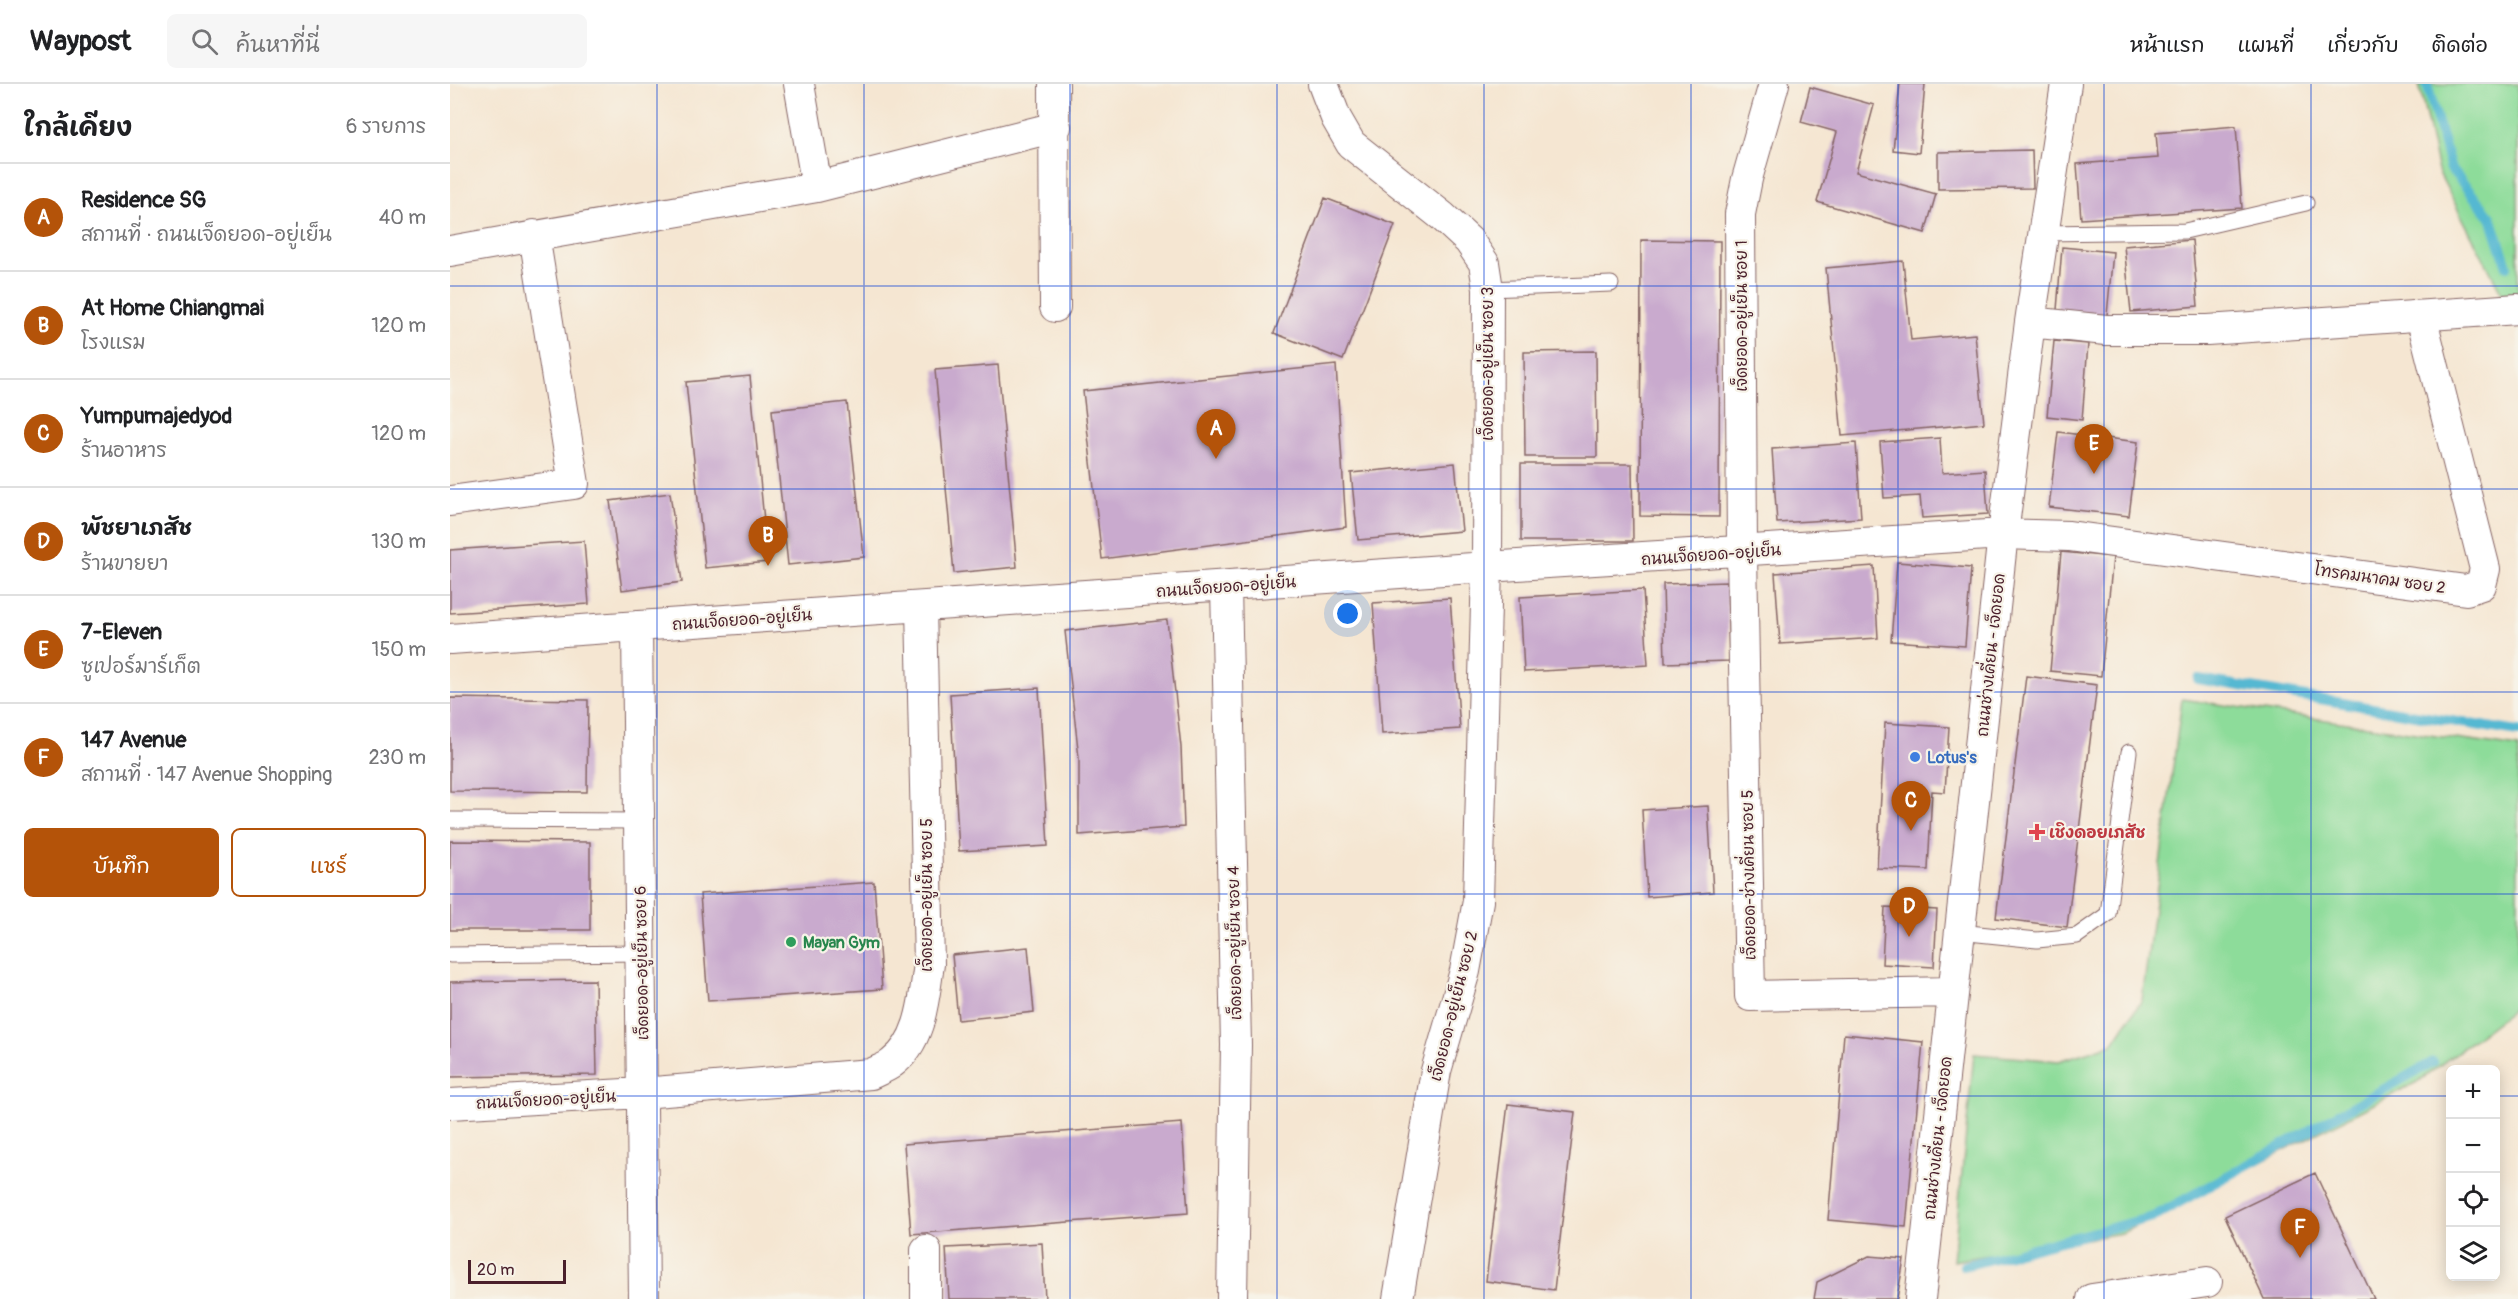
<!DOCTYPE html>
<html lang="th">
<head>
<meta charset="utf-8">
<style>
  :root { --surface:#fff; --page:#f6f6f6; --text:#202124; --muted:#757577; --line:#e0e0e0; --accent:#b45309 }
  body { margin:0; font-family:Pangolin,"Playpen Sans Thai",sans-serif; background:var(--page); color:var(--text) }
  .controls { position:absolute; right:18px; bottom:18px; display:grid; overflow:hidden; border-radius:9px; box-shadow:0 3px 15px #0003 }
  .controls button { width:54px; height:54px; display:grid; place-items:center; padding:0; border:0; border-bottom:2px solid var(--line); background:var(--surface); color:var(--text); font:30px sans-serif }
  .scale { position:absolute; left:18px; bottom:15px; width:98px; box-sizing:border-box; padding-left:6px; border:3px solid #4a1f2b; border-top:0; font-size:16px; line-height:21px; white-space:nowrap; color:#4a1f2b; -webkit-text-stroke:4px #f7f3e8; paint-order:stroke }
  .you { position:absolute; left:898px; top:530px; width:21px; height:21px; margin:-15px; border:4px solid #fff; border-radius:50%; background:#1a73e8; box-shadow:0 0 0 9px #1a73e833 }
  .badge { display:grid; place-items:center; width:39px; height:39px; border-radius:50%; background:var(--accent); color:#fff; font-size:20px; font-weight:700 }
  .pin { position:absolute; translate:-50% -50px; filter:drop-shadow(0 2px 3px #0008) }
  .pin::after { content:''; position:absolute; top:32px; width:21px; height:18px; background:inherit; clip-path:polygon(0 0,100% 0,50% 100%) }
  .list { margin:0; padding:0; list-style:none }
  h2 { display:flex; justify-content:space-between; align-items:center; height:78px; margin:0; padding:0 24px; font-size:26px }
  h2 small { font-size:20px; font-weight:400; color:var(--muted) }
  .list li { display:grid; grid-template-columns:39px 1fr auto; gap:18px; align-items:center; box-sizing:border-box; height:108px; padding:0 24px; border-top:2px solid var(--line) }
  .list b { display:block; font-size:22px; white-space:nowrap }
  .list p { margin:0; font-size:20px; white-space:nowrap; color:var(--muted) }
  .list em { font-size:20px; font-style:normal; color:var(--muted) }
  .actions { display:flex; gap:12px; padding:18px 24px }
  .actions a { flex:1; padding:14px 0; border:2px solid var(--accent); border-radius:9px; text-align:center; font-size:21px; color:var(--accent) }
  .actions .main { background:var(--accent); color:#fff }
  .icon { flex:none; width:33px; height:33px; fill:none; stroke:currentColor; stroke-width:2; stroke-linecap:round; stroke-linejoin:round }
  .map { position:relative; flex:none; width:2068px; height:1215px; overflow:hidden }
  header { display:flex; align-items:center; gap:36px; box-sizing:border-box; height:84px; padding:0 30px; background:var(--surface); border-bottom:2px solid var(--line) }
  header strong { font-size:28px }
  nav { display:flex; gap:33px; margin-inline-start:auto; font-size:21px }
  .search { width:420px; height:54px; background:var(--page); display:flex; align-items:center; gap:15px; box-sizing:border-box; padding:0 21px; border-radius:9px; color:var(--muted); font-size:22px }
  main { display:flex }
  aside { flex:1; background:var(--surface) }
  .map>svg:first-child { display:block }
  .green { fill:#8ddc9a; stroke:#6c7e62; stroke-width:1.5 }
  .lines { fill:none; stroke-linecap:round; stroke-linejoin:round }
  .stream { stroke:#54b8d2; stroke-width:10 }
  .building { fill:#c9aace }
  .service-casing { stroke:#866565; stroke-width:17 }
  .minor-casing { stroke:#866565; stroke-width:32 }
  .service { stroke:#fff; stroke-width:15 }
  .minor { stroke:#fff; stroke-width:30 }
  .grid { fill:none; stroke:#1d4ed8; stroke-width:1.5; stroke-opacity:0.55 }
  .shop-dot { fill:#3f7fe0; stroke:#f7f3e8; stroke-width:2 }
  .health-dot { fill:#e0444e; stroke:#f7f3e8; stroke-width:2 }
  .leisure-dot { fill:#2e9e5b; stroke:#f7f3e8; stroke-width:2 }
  .labels { text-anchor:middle; stroke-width:4.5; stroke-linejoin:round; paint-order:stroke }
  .street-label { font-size:16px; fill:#4a1f2b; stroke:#f7f3e8 }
  .shop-label { font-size:16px; font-weight:bold; fill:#366cbe; stroke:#f7f3e8; text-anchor:start }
  .health-label { font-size:16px; font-weight:bold; fill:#be3a42; stroke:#f7f3e8; text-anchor:start }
  .leisure-label { font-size:16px; font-weight:bold; fill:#27864d; stroke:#f7f3e8; text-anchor:start }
</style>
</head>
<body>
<header>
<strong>Waypost</strong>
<div class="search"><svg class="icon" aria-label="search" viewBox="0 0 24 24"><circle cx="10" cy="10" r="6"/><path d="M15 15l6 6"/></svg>ค้นหาที่นี่</div>
<nav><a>หน้าแรก</a><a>แผนที่</a><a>เกี่ยวกับ</a><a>ติดต่อ</a></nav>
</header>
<main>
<aside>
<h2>ใกล้เคียง<small>6 รายการ</small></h2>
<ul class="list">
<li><span class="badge">A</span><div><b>Residence SG</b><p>สถานที่ · ถนนเจ็ดยอด-อยู่เย็น</p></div><em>40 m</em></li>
<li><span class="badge">B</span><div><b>At Home Chiangmai</b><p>โรงแรม</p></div><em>120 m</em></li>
<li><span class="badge">C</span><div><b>Yumpumajedyod</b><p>ร้านอาหาร</p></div><em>120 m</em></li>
<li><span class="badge">D</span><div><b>พัชยาเภสัช</b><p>ร้านขายยา</p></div><em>130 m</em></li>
<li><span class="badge">E</span><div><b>7-Eleven</b><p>ซูเปอร์มาร์เก็ต</p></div><em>150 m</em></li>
<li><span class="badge">F</span><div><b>147 Avenue</b><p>สถานที่ · 147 Avenue Shopping</p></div><em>230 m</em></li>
</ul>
<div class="actions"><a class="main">บันทึก</a><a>แชร์</a></div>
</aside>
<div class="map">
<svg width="2068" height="1215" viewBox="0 0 2068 1215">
  <rect width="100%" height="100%" fill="#f7f3e8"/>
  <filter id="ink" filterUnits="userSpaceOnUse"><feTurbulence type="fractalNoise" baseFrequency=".0167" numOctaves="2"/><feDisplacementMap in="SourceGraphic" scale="12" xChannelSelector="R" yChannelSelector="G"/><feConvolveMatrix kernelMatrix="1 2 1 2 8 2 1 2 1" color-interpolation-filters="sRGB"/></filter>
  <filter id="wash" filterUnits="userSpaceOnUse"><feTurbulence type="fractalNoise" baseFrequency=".008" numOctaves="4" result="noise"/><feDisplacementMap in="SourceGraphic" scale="24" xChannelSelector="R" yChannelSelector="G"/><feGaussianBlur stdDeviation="1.35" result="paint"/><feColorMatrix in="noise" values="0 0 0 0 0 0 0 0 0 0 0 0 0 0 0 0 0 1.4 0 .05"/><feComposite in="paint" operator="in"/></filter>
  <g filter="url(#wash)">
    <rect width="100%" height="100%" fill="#f5e6d2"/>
    <path class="green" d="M1969 0H2068V209L2052 210 1988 87Z
      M1732 615 2068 664V917L2060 928 1969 997 1672 1149 1503 1177 1524 970 1609 977 1662 960 1692 916Z"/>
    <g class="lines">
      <path class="stream" d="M1977 0 2001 85 2041 133 2057 182
        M1748 595 2068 648
        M1514 1182 1703 1133 1983 978"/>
    </g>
    <g id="blocks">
      <path class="building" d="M1450 0H1475L1469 69 1443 66Z
        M1360 3 1424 21 1406 88 1486 110 1475 149 1367 118 1387 48 1351 38Z
        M1786 42 1792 124 1631 135 1627 80 1708 74 1706 49Z
        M1582 66 1583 104 1488 105V68Z
        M875 114 945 141 893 276 824 249Z
        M1191 156 1270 157 1269 433 1190 432Z
        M1742 156 1748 222 1681 228 1674 162Z
        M1612 163 1663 168 1657 231 1607 226Z
        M1453 177 1461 256 1525 250 1534 339 1392 352 1376 184Z
        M1604 257 1638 260 1632 336 1597 332Z
        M1146 267 1147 373H1075L1074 268Z
        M548 281 567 483 504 489 485 286Z
        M886 281 896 443 652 475 633 307Z
        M300 292 318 478 255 484 236 298Z
        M397 318 414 473 338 481 322 326Z
        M1608 348 1688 358 1679 432 1599 423Z
        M1490 354 1492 389 1535 386 1538 430 1472 434 1470 412 1434 414 1430 358Z
        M1406 359 1411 434 1327 439 1322 365Z
        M1005 379 1012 447 908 456 901 389Z
        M1071 380H1182L1183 457H1071Z
        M220 409 232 498 172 506 160 417Z
        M134 457 139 520 0 529V466Z
        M1611 468 1663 473 1651 592 1600 587Z
        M1447 478 1521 484 1515 562 1441 557Z
        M1424 482 1428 554 1330 560 1325 489Z
        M1277 498 1279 577 1215 579 1213 500Z
        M1193 506 1198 581 1074 588 1070 513Z
        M1000 514 1010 645 932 650 923 519Z
        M717 536 731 663 734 743 629 751V674L615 547Z
        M1576 592 1647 601 1617 843 1546 834Z
        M589 604 598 762 509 767 500 610Z
        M0 614 138 616 137 708 0 707Z
        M1435 639 1499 643 1495 708 1482 707 1478 786 1427 784Z
        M1258 722 1263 808 1197 813 1192 726Z
        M0 757 140 758V846H0Z
        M424 798 432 905 258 917 250 810Z
        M1435 823 1487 826 1484 883 1432 880Z
        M578 863 584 928 508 936 502 871Z
        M145 896 147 991 0 993V898Z
        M1394 950 1473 958 1456 1143 1378 1136Z
        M1058 1020 1125 1028 1104 1206 1036 1197Z
        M732 1039 738 1129 461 1150 454 1060Z
        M1865 1089 1924 1215H1814L1775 1132Z
        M592 1159 595 1215H499L496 1164Z
        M1419 1172 1454 1175 1447 1215H1364L1367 1198Z"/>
    </g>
  </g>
  <g filter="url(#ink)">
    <use href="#blocks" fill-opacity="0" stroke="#866565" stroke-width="1.5"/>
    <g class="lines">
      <defs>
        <path id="service" d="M1594 149 1735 147 1856 119
          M1038 205 1161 200
          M0 736 189 737
          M1509 848 1587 856 1627 852 1658 830 1679 668
          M0 871 191 869"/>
        <path id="minor" d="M349 0 367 103
          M604 0 605 223
          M873 0 886 34 901 60 992 132 1019 157 1034 179 1038 205 1037 483 1028 817 1015 887 986 987 948 1215
          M1324 0 1297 95 1290 130 1292 468 1300 912 1503 908
          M0 167 367 103 606 43
          M1580 238 1656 246H1757L2068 225
          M0 417 124 400 84 151
          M776 503 786 961 782 1215
          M187 542 194 1215
          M0 555 1037 483 1553 450 1619 452 2016 506 2031 501 2035 485 1971 232
          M0 1020 192 1009 421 990C428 986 436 984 442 979 472 957 474 913 479 880L471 523
          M476 1166V1215
          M1470 1215 1553 450 1580 238 1616 0
          M1642 1215 1757 1198"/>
      </defs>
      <use href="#service" class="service-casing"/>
      <use href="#minor" class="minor-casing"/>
      <use href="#service" class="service"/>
      <use href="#minor" class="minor"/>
    </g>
  </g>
  <path class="grid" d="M207 0V1215M414 0V1215M620 0V1215M827 0V1215M1034 0V1215M1241 0V1215M1448 0V1215M1654 0V1215M1861 0V1215M0 202H2068M0 405H2068M0 608H2068M0 810H2068M0 1012H2000M2046 1012H2068"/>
  <circle class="shop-dot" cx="1465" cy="673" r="6"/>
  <path class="health-dot" d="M1584 739h6v6h6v6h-6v6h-6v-6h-6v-6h6z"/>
  <circle class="leisure-dot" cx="341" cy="858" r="6"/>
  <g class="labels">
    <g class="street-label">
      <text transform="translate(1291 232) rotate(-90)" y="6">เจ็ดยอด-อยู่เย็น ซอย 1</text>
      <text transform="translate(1037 280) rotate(-90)" y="6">เจ็ดยอด-อยู่เย็น ซอย 3</text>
      <text transform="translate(1261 470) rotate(-4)" y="6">ถนนเจ็ดยอด-อยู่เย็น</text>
      <text transform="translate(1930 494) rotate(8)" y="6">โทรคมนาคม ซอย 2</text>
      <text transform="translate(776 502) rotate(-4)" y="6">ถนนเจ็ดยอด-อยู่เย็น</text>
      <text transform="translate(292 535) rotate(-4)" y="6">ถนนเจ็ดยอด-อยู่เย็น</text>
      <text transform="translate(1540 571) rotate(-84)" y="6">ถนนช่างเคี่ยน - เจ็ดยอด</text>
      <text transform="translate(1298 791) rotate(-91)" y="6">เจ็ดยอด-ช่างเคี่ยน ซอย 5</text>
      <text transform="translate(476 811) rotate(-90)" y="6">เจ็ดยอด-อยู่เย็น ซอย 5</text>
      <text transform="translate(784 859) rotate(-91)" y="6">เจ็ดยอด-อยู่เย็น ซอย 4</text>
      <text transform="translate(191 879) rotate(-91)" y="6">เจ็ดยอด-อยู่เย็น ซอย 6</text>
      <text transform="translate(1003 922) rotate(-76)" y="6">เจ็ดยอด-อยู่เย็น ซอย 2</text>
      <text transform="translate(96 1015) rotate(-3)" y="6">ถนนเจ็ดยอด-อยู่เย็น</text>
      <text transform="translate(1487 1054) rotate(-84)" y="6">ถนนช่างเคี่ยน - เจ็ดยอด</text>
    </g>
    <g class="shop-label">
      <text x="1477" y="679">Lotus's</text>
    </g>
    <g class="health-label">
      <text x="1599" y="754">เชิงดอยเภสัช</text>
    </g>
    <g class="leisure-label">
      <text x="353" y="864">Mayan Gym</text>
    </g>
  </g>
</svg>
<div class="controls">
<button>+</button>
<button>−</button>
<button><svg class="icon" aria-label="locate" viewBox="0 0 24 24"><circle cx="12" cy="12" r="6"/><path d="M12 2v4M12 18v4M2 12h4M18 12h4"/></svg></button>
<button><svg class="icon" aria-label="layers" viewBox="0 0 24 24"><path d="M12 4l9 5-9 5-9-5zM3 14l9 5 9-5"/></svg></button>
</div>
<div class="scale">20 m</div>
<div class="you"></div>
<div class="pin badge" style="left:766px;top:375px">A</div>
<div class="pin badge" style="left:318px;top:482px">B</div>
<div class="pin badge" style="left:1461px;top:747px">C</div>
<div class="pin badge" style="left:1459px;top:853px">D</div>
<div class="pin badge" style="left:1644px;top:390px">E</div>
<div class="pin badge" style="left:1850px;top:1174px">F</div>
</div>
</main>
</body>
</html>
